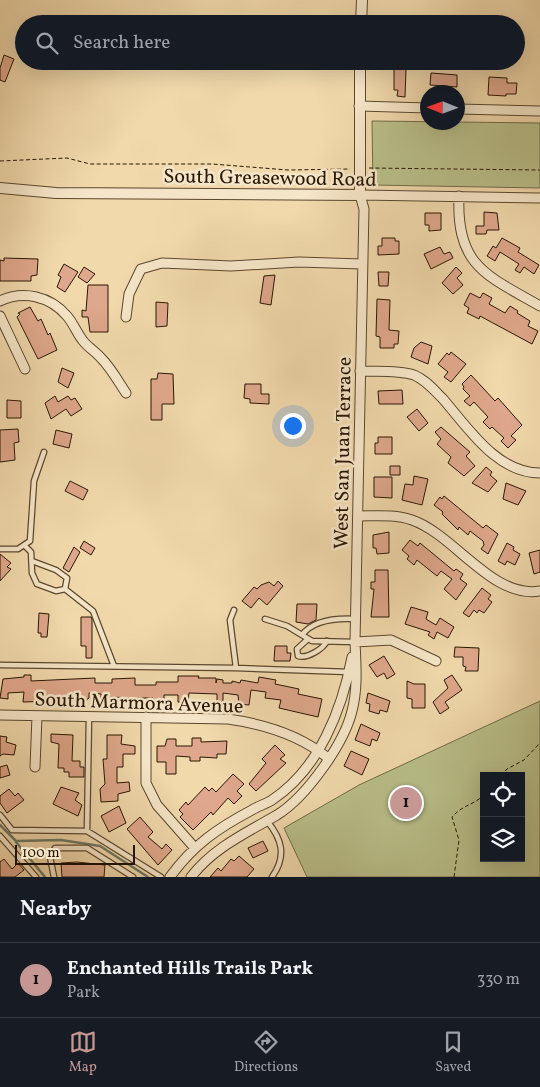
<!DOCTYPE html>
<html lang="en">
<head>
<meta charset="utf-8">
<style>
  :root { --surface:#171b24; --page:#242831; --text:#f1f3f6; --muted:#9ea1a6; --line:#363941; --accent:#c59692 }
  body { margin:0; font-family:Vollkorn,serif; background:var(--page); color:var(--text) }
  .controls { position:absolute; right:15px; bottom:15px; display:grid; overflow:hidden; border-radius:0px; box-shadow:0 5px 20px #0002 }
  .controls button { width:45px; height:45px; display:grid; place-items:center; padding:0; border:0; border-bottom:1px solid var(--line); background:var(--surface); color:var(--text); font:25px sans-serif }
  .compass { position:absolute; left:420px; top:85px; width:45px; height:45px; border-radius:50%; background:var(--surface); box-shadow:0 5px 20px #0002; rotate:271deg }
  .scale { position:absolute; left:15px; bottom:12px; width:120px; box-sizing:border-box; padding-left:5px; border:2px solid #281704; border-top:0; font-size:14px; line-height:18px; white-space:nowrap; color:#281704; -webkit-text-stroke:4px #f6e6c9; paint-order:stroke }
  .you { position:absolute; left:292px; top:425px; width:18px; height:18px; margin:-12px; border:4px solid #fff; border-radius:50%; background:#1a73e8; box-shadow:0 0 0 8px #1a73e833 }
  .badge { display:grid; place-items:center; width:32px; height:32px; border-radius:50%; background:var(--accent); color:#111; font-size:16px; font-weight:700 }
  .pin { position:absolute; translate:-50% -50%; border:2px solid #fff; box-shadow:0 1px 5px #0006 }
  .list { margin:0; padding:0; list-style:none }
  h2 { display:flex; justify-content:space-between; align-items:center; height:65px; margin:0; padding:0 20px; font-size:21px }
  h2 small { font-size:16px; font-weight:400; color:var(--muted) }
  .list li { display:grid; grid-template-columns:32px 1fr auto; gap:15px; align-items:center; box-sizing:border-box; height:75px; padding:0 20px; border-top:1px solid var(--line) }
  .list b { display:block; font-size:19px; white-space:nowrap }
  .list p { margin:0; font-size:16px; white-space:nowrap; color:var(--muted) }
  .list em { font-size:16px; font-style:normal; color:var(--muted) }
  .icon { flex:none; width:28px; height:28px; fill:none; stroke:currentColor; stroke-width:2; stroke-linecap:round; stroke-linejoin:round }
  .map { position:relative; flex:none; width:540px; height:877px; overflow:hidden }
  .search { position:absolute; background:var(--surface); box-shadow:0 5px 20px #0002; left:15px; right:15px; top:15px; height:55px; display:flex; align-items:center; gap:12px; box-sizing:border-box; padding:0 18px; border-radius:28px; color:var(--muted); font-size:19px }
  .sheet { height:140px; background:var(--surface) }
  nav { display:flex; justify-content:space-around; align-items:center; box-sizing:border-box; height:70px; border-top:1px solid var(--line); background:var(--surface); font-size:14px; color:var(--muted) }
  nav a { display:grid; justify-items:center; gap:2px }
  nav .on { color:var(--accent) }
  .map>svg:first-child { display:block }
  .green { fill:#b9bf8a; stroke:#706b47; fill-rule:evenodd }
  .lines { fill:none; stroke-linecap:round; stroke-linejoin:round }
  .stream { stroke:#6d7965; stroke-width:2.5 }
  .building { fill:#dfa78b; stroke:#281704 }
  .service-casing { stroke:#5a482e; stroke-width:7 }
  .minor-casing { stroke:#5a482e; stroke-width:11 }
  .tertiary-casing { stroke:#5a482e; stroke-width:12 }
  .path { stroke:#281704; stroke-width:1; stroke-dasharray:4 2.5; stroke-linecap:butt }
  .service { stroke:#f6e6c9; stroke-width:4.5 }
  .minor { stroke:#f6e6c9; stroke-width:9 }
  .tertiary { stroke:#f6e6c9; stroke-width:10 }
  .labels { text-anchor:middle; stroke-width:5; stroke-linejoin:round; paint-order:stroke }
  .street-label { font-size:20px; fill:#281704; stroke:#f6e6c9 }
</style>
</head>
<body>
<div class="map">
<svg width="540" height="877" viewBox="0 0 540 877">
  <rect width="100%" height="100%" fill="#f1d9ac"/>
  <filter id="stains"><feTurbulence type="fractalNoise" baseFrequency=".004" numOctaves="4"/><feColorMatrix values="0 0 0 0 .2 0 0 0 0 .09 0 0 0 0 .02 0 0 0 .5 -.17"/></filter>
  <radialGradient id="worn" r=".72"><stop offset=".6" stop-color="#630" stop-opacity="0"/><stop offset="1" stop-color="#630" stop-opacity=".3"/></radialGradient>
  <path class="green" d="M372 121 540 123V188L373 185Z
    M540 701V877H307L284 828 359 785ZM484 776H521V858H484Z"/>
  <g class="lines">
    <path class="stream" d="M0 825 16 841 61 840 100 846 148 877
      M16 842 45 877"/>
  </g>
  <path class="building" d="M4 55 14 59 5 82 0 80V68Z
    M394 68 406 69 405 97 397 96 398 90H394Z
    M431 73 457 75V87L430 85Z
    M489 77 507 78V83H517L516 94H506V96L488 95Z
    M484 212 497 213 499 230H487L486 234H476V226H484Z
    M425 213H441V230L429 231V225H425Z
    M382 238H395V241H399V254L378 255V246H382Z
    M502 238 520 248 518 252 539 265 534 274 524 267 520 273 515 270 519 264 500 252 495 261 487 256 493 246 496 248Z
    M440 247 444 254 450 252 453 258 431 269 424 254Z
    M4 258 38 259 37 275 31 276V281H0V260L4 261Z
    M64 264 78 272 65 292 57 287 61 277 58 275Z
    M84 267 95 274 87 283 78 277Z
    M456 267 462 273 457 278 463 285 453 294 442 283Z
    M378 272H389L388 286H379Z
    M275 275 271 305 260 303 264 276Z
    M88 285H108V332H90L88 317H82V310L86 311Z
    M470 293 480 298 483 293 492 298 489 304 505 313 510 306 518 311 517 313 530 321 528 326 538 331 532 344 480 316 479 319 467 313 469 308 464 305Z
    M377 299 390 300 389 330 399 331 398 344H394V348H380V337L376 336Z
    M156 302 168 303 167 326 156 327Z
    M30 307 38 321 41 319 48 335 50 333 57 350 38 359 17 317 20 314 18 313Z
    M421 342 432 346 428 364 411 357 414 348Z
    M451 352 466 364 451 382 444 377 448 372 438 364 447 353 449 355Z
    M62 368 74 373 68 388 58 382Z
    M158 373 173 374 174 404H162V420H151V379H157Z
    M471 375 495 401 498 398 522 425 511 436 516 440 508 448 501 441 504 438 492 427 490 429 483 422 488 417 474 402 470 406 464 401 470 396 463 389 464 387 462 384Z
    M245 384H261V394H269V404L250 403V399L244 398Z
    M402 390 403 404H379L378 391Z
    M55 396 58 402 68 396 71 400 75 398 82 409 71 416 66 409 51 419 45 403Z
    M7 400 21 401V418H7Z
    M417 409 428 423 419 431 407 417Z
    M441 427 470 452 466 456 475 466 464 476 448 463 451 457 437 444 441 439 435 432Z
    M18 429 19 442 14 443 15 460 0 462V430Z
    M56 430 72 434 69 448 53 444Z
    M378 437H392V454H375V443H378Z
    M390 466H400V475H390Z
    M486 467 492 472 490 475 497 481 488 492 472 483Z
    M414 476 428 479 422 505 402 500 405 484 413 485Z
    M374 477H392V498L374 497Z
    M70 481 88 490 83 500 65 491Z
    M506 483 526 491 518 505 503 499Z
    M444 496 483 528 486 525 498 534 488 554 481 549 484 545 483 541 470 531 468 535 459 527 458 530 442 514 443 512 434 505 440 497 442 499Z
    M389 532V553L377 554 376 548H373V535Z
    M410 540 418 546 420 543 454 571 456 569 463 574 460 579 467 584 456 600 444 589 452 579 441 571 437 576 417 560 414 565 407 559 409 556 402 550Z
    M84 541 95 548 91 555 80 548Z
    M507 543 514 547 513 550 520 554 515 565 507 561 505 565 498 561Z
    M74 547 80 552 69 572 63 568Z
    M540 550V572L534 574 529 553Z
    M0 554 11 563 7 567 11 569 0 581Z
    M375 570H388L389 617H371L374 589H371V582H375Z
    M278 581 283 586 267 605 259 598 251 608 242 601 254 587 257 589 261 585 269 582 274 586Z
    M482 588 491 595 488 599 492 602 484 613 479 610 477 613 474 610 469 617 463 613Z
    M297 604H317L316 620 308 624 296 622Z
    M411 607 428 612 426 619 436 625 440 618 454 627 448 638 437 632 434 639 428 635 430 632 405 624Z
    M39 613 49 614 47 637H41V633H38Z
    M81 617H91L92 619V658H86V646H81Z
    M275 646H287V653H291L290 661H274Z
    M455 647 479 648 478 671H465L466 667 463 666V657H454Z
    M384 656 395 674 387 679 384 673 377 677 369 665Z
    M24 675H31V681L95 678V683H112V679L135 678V685H156V682H178V676H199L198 678H216V683L217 679 223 680V683H232V681L240 683 241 680 258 683 259 677 276 680 275 684 299 689 298 694 322 699 318 717 279 708 281 700 265 698 266 692 251 690 249 705 239 704 238 695 223 693V702L217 701V694L189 693 188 703 178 702V695H164V702H153V698H138V703L128 702 129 698 111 697 110 701H101V694L89 693V698L86 700 23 702 24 692 8 693V699L0 698 3 679 24 677Z
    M452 675 462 690 445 702 449 708 440 714 433 702 448 688 444 680Z
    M407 681 414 684H425V708H412V699L407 698Z
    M368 693 390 701 387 712 380 710 379 714 369 711 370 704 366 703Z
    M361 724 380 733 377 741 372 739 370 746 355 740Z
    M51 734 73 735 72 761H80V767H84V777H69V772H64V768H58L59 744 51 742Z
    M107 735H122L121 744 135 746V754H123V767H117V783L129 782 130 791 118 794V801L101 802 100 789 105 784 103 759H107Z
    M0 736 7 737 6 742 16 745 14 755 3 754 0 756Z
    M192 738H201V742L227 741 226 754H217V758L200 757V761H190V757L176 756V774H166V762H157V746H165L167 739H176V746H192Z
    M275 745 285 755 280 759 286 763 256 791 249 784 266 763 262 759Z
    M351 751 369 759 362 775 344 766Z
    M7 765 10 775 0 778V767Z
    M233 774 244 784 237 791 242 796 234 804 228 798 213 815 211 812 193 830 180 817 183 814 179 810 186 802 188 805 205 787 209 791 212 788 216 792Z
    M61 787 79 793 75 800 82 805 78 816 53 804Z
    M9 789 15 796 18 793 24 800 7 813 0 803V796Z
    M119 806 126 823 109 832 101 816Z
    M140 817 153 832 148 837 162 849 166 844 172 850 158 865 127 829Z
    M263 841 268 851 253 858 248 848Z
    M239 856 254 869 247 877H210L218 868 221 871 231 859 234 861Z
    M4 859 12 869 18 863 24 870 15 877H0V862Z
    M77 862 105 865 104 877H62L61 863Z"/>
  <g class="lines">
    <defs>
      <path id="service" d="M25 546 31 552 32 573 37 584 56 591 65 589 67 578 56 570 32 561
        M0 549H18L30 541 34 481 44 452
        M65 589 93 611 114 666
        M234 610 230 620 236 668 349 672
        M265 619 287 626 302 635
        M308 639 297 649 298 656C307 659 323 649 327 641
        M355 642 312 641 302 635C314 619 338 618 356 619
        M0 665 236 668
        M0 815 12 830 87 831 161 877
        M267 821C282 839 287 856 272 877
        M87 831 89 717
        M0 836 36 877
        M54 877 50 857 55 848H87L133 877"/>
      <path id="minor" d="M359 106 428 108
        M458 109 540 111
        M459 196C456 266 486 275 540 306
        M0 301C23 290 50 296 67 316 74 324 77 334 84 342 89 348 96 352 101 358 111 368 118 381 126 393
        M0 316 25 369
        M126 317 129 294 141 269 162 263 231 266 299 262 362 264
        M360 371C377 372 397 370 414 375 426 380 434 390 443 399 469 429 497 473 540 473
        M358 516C376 516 395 514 412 520 455 535 492 599 540 591
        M355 642 391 640 436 661
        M0 715 228 719C264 724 300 735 328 758
        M146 717V783L157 805 194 847
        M35 767 37 716
        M170 877C193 845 218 828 252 810 258 806 266 804 272 800 319 769 342 710 352 657
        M191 877C213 848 246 833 277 815 306 797 344 744 352 711 358 688 356 665 355 642L364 209 360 195 540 198"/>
      <path id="tertiary" d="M361 24 362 0
        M0 188 56 193 360 195V61"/>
    </defs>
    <use href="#service" class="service-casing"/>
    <use href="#minor" class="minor-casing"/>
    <use href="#tertiary" class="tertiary-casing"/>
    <path class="path" d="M0 161 67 158 90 164H212L288 170 350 169
      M369 168 540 170
      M501 776 507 769 524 760 540 743
      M454 877 459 840 452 817C464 804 472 806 484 795"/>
    <use href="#service" class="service"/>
    <use href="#minor" class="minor"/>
    <use href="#tertiary" class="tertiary"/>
  </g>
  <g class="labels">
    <g class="street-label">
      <text transform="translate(270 177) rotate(1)" y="7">South Greasewood Road</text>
      <text transform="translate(342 453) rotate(-89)" y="7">West San Juan Terrace</text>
      <text transform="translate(139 702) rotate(2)" y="7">South Marmora Avenue</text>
    </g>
  </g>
  <rect width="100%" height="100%" filter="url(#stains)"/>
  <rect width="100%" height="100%" fill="url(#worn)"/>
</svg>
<div class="controls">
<button><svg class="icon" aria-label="locate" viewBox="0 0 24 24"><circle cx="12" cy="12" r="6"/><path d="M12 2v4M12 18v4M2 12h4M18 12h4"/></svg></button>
<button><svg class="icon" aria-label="layers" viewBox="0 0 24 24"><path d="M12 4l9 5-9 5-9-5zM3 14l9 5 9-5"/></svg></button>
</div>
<svg class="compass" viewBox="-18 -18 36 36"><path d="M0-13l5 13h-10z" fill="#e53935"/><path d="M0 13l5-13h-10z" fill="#9ea1a6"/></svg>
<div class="scale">100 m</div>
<div class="you"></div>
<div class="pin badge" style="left:406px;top:803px">1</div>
<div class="search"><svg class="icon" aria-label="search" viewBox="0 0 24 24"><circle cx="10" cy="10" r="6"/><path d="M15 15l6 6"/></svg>Search here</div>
</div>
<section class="sheet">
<h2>Nearby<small></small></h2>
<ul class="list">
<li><span class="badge">1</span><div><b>Enchanted Hills Trails Park</b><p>Park</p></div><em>330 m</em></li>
</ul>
</section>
<nav>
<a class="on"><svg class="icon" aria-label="map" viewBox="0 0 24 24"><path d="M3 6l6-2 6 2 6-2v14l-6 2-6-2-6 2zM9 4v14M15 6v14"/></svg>Map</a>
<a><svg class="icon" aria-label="directions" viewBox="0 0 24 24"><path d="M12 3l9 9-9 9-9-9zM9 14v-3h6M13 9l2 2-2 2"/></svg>Directions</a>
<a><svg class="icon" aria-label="saved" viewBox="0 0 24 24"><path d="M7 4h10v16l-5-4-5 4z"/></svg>Saved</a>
</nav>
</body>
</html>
